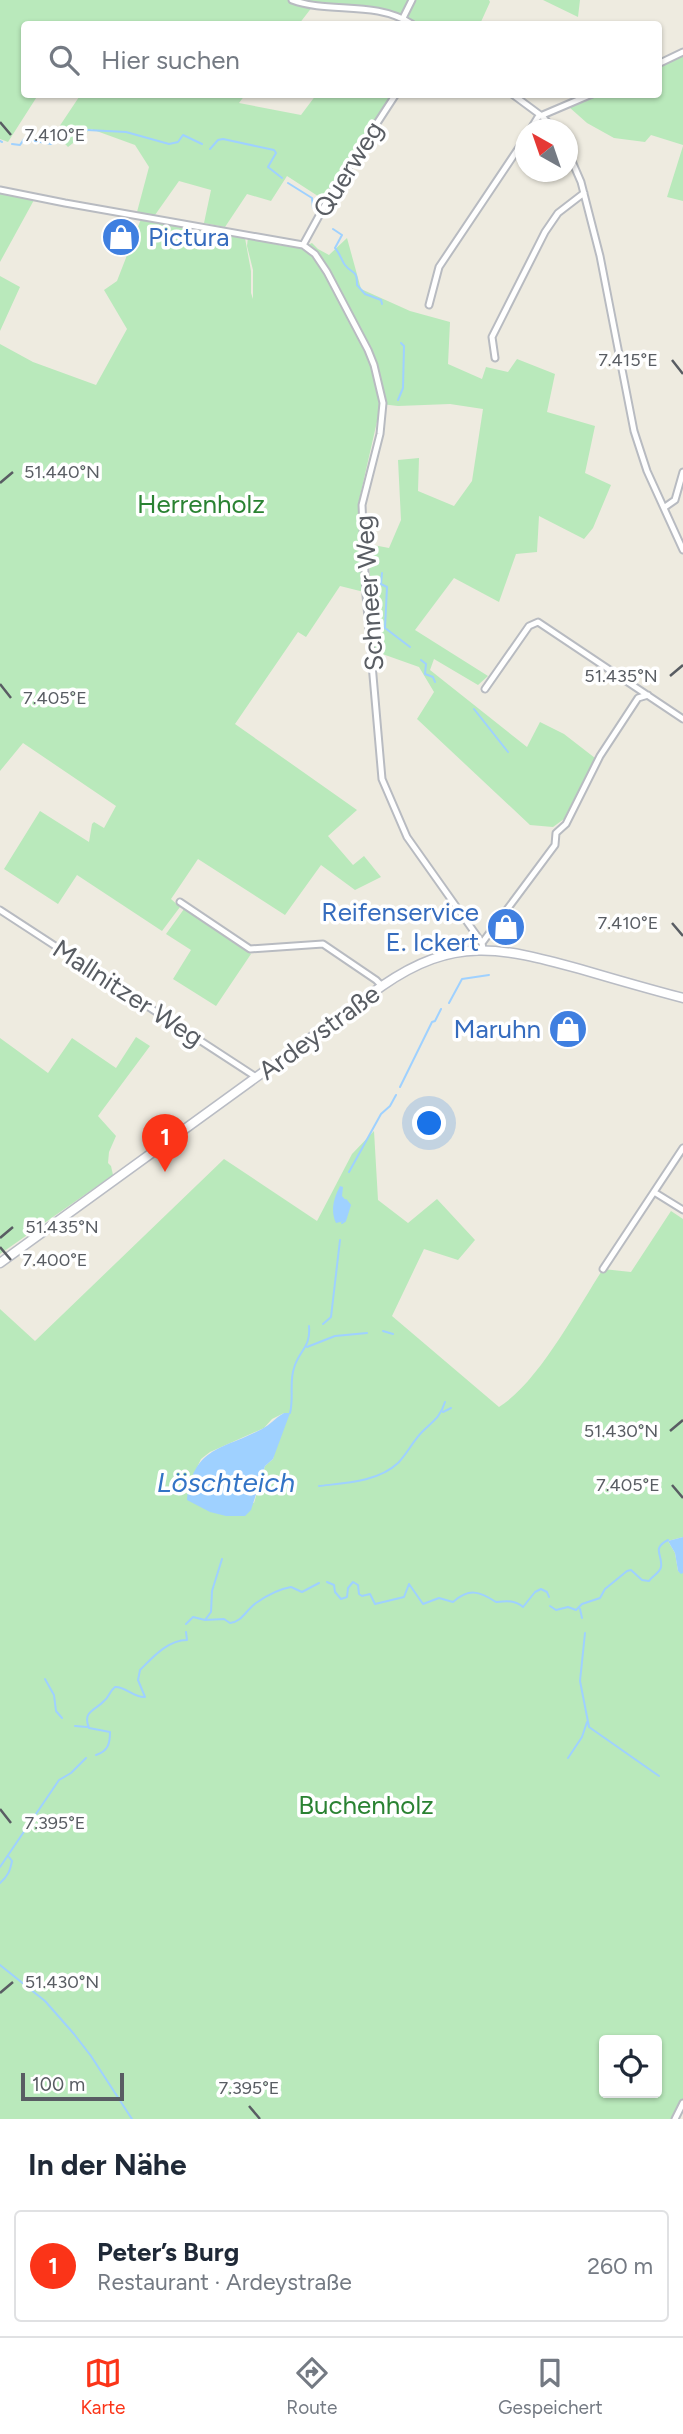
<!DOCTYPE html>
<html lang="de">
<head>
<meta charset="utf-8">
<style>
  :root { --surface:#fff; --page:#f6f6f7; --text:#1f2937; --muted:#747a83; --line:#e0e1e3; --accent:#fb3418 }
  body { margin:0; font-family:Figtree,sans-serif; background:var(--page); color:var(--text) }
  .controls { position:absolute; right:21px; bottom:21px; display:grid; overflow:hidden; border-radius:7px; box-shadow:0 2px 5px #0004 }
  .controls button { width:63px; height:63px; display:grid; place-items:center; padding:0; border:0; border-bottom:2px solid var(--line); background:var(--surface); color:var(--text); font:35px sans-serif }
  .compass { position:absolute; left:515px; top:119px; width:63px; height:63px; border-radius:50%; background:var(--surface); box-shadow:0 2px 5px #0004; rotate:320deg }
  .scale { position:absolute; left:21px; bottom:18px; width:103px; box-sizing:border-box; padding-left:7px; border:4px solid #595d63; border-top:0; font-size:19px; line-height:24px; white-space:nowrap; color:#595d63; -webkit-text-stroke:5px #fff; paint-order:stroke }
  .you { position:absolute; left:430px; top:1124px; width:24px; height:24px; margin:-18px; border:5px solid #fff; border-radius:50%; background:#1a73e8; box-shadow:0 0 0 10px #1a73e833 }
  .badge { display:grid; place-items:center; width:46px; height:46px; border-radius:50%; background:var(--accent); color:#fff; font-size:23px; font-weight:700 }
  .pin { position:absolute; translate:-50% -58px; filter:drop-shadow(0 2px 4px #0008) }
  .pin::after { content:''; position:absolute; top:37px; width:24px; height:21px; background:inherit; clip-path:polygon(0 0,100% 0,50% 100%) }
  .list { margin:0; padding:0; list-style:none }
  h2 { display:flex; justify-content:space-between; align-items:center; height:91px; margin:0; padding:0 28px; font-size:30px }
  h2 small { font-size:23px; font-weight:400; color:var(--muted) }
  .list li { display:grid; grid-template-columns:46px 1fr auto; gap:21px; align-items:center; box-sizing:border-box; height:112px; margin:0 14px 14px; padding:0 14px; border:2px solid var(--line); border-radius:7px }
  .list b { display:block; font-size:26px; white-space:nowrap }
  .list p { margin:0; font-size:23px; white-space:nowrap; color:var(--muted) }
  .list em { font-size:23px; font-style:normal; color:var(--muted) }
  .icon { flex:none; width:38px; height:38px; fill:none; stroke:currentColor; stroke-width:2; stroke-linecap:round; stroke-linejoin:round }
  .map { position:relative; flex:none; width:683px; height:2119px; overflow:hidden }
  .search { position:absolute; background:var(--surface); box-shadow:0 2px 5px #0004; left:21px; right:21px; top:21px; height:77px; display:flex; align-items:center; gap:18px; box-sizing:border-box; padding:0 24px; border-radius:7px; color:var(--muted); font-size:26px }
  .sheet { height:217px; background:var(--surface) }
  nav { display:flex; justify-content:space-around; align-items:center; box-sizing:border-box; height:98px; border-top:2px solid var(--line); background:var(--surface); font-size:19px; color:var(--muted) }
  nav a { display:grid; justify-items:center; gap:4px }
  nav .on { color:var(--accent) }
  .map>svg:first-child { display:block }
  .green { fill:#b9e9bb; fill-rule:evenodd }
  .water { fill:#9fd1ff }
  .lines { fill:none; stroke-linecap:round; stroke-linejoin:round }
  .stream { stroke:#9fd1ff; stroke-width:2 }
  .minor-casing { stroke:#b8bbc1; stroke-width:9 }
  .secondary-casing { stroke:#b9bcc4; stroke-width:11 }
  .minor { stroke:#fff; stroke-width:5 }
  .secondary { stroke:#fff; stroke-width:8 }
  .ticks { fill:none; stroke:#595d63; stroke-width:2.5 }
  .labels { text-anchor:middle; stroke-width:7; stroke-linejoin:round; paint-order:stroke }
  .street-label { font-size:26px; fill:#595d63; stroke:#fff }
  .shop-label { font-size:26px; fill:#366cbe; stroke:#fff; text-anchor:end }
  .park-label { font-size:26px; fill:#2a8232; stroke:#fff }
  .water-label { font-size:28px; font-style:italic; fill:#3374c6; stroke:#fff }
  .ticks-label { font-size:18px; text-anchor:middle; fill:#595d63; stroke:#fff; stroke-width:7; stroke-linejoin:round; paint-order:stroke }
</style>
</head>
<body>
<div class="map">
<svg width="683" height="2119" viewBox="0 0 683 2119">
  <rect width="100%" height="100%" fill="#eeebe0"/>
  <path class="green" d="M0 0H410L402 14 371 6 316 2 299 24H24V94L38 95 8 142 0 139Z
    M414 0H489L490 2 480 24H419L408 17Z
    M543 0H580L578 17Z
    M683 54V145L651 135 645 142 614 138 587 123 569 107 597 95 658 94 659 65Z
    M75 95H245L239 103 301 115 316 95H392L324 200 287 176 271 201 247 194 225 227 204 223 211 190 179 181 155 215 137 212 149 167 135 145 91 129 68 147 55 133 79 97Z
    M683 146V201L667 197Z
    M0 192 34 200 0 262Z
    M141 219 245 238 251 271V293L253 299V270L247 246 248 237C267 241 295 253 312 243L318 249 329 255 347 238 361 289 410 311 450 322 448 364 482 379 486 367 508 372 517 359 555 374 547 412 595 426 585 473 611 485 593 528 584 539 539 516 537 552 516 554 499 602 454 578 415 630 488 676 478 685 434 659 430 670 527 747 540 722 564 734 595 758 564 819 553 827 530 825 417 719 434 692 419 667 374 651 368 544 389 548 401 520 398 460 419 458 418 491 454 506 472 481 483 409 450 404 398 406 381 404 358 505 364 592 340 586 306 637 298 632 235 724 357 810 328 836 353 865 364 856 381 877 355 890 321 865 285 915 198 859 171 899 180 907 162 931 77 875 58 904 4 869 40 811 89 842 92 824 94 822 104 828 116 806 23 743 0 771V344L33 362 96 385 127 329 104 290 117 281Z
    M0 276 20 287 0 331Z
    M184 909 251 954 216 1006 173 979 191 950 166 934Z
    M136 1037 150 1046 98 1116 116 1136 109 1152 108 1163 111 1166 113 1175 0 1254V1038L48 1073 72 1038 116 1068Z
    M374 1131 378 1200 408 1223 437 1199 475 1240 458 1260 424 1249 392 1316 499 1407C538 1383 577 1309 603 1269L631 1272 671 1211 683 1219V1537L668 1541 675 1553 678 1571 683 1573V2100L674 2119H0V1309L35 1341 224 1159 317 1221 352 1154ZM284 1413 273 1459 265 1466 254 1503 190 1482 201 1459 210 1452 264 1428 272 1419ZM604 2040H657V2093H604Z"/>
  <path class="water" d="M340 1186 343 1187 342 1196 350 1205 345 1221 336 1223C330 1210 334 1198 340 1186Z
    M284 1413H290L273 1459 265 1466 251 1510 245 1516H226L210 1512 187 1500C193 1446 223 1450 262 1429 270 1425 275 1418 284 1413Z
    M683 1537V1573L681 1574 678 1571 675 1553 668 1541Z"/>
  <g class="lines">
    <path class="stream" d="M0 141 2 142
      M12 144 20 145 24 139 51 144 68 129 126 132 169 144 178 142 183 135 202 144
      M210 149 218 140 223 139 274 150 276 153 268 167 282 178
      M288 183 312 198 313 208
      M333 229 342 235 335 248C339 252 342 261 345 265 353 275 357 269 357 285L365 294 381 300 382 304
      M398 400 403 388 404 346 401 343
      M382 573 381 584 387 587 385 628 410 647
      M421 660 426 664 425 674 433 677 435 682
      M474 709 508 752
      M449 1003 462 979 489 975
      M400 1087 432 1022 435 1021 441 1009
      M349 1172 381 1114 390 1106 396 1095
      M342 1223 345 1221 350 1205 346 1200
      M323 1324 331 1317 340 1240
      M383 1331 393 1334
      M307 1347 335 1336 367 1333
      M443 1412 451 1408
      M290 1413C294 1397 289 1383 294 1368 299 1350 311 1348 309 1326
      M319 1486C344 1483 378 1482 398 1463 407 1454 413 1441 422 1432 433 1421 440 1418 445 1402
      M327 1582 334 1585 335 1592 341 1599 347 1597 348 1588 353 1582 358 1585 359 1594 362 1596 370 1594 375 1604 404 1597 409 1584 423 1604 439 1598 453 1602C469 1588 479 1591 496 1602 507 1601 515 1600 523 1607L535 1592 541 1589 547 1592 549 1597
      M550 1606 556 1610 568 1607 576 1610 582 1604 600 1598 605 1589 627 1571 631 1570 642 1580 649 1581C652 1576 660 1573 661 1567 663 1554 651 1549 668 1540
      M580 1609 582 1618
      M205 1620 224 1619 230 1623C242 1622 246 1610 256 1603 266 1596 279 1589 291 1587L302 1592 319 1583
      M186 1624 193 1617 205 1620 211 1612 212 1591 222 1559
      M585 1633 580 1681 589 1727 659 1776
      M45 1679 54 1695 56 1711 62 1718
      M75 1726 87 1727
      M96 1755C108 1751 110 1744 110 1732L89 1728C82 1711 95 1711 104 1701 109 1697 109 1692 115 1687 125 1686 134 1698 145 1697L138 1680 140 1670C153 1657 168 1640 187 1640L186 1632
      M568 1758 582 1737 587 1722
      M0 1867 59 1780 71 1773 86 1758
      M0 1883C8 1876 10 1871 12 1861L9 1857
      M0 1965 45 2001 74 2034 91 2056 132 2119"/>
    <defs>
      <path id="minor" d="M292 0C330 14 374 0 412 24
        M403 18 412 0
        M658 64 683 52
        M512 94 543 117 554 130
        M530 130 538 117 592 94
        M568 152 581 182 600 256 634 431 647 471 683 550
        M0 190 65 203 303 245 315 254 327 272 368 350 374 365 383 403 380 434 362 505 366 595 382 779 407 837 482 943 483 949
        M303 245 331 194 396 94
        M429 305 439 267 526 137
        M495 358 492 337 545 232 558 213 584 193
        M665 507 675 500 683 472
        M485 689 529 626 538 622 683 719
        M180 902 250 949 323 944 376 980 382 986
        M0 910 256 1077
        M482 943 555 845 556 833 566 824 600 756 638 698 648 695
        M654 1192 683 1210
        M603 1269 683 1148
        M675 2119 683 2103"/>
      <path id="secondary" d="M0 1263 382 986C454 936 500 947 580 969 614 979 649 989 683 998"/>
    </defs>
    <use href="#minor" class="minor-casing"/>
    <use href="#secondary" class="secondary-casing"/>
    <use href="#minor" class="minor"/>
    <use href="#secondary" class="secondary"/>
  </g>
  <path class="ticks" d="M0 122 11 135M672 360 683 374M0 483 13 472M670 676 683 665M0 684 11 698M672 923 683 936M0 1238 13 1227M0 1247 11 1260M670 1431 683 1420M672 1485 683 1498M0 1809 11 1823M0 1993 13 1982M249 2106 260 2119"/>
  <defs>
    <symbol id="shop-disc" viewBox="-11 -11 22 22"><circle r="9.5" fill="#3f7fe0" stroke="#fff"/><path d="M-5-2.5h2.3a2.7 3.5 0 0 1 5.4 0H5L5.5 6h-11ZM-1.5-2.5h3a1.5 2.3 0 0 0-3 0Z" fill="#fff"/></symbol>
  </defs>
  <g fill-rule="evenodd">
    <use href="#shop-disc" x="99" y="215" width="44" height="44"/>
    <use href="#shop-disc" x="484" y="905" width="44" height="44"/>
    <use href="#shop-disc" x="546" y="1007" width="44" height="44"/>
  </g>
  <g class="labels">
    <g class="street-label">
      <text transform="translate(348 169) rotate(-58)" y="9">Querweg</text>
      <text transform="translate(369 593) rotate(-94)" y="9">Schneer Weg</text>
      <text transform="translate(128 993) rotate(33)" y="9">Mallnitzer Weg</text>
      <text transform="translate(319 1032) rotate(-36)" y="9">Ardeystraße</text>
    </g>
    <g class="shop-label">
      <text x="148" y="246" text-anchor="start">Pictura</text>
      <text x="479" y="921">Reifenservice<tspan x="479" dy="30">E. Ickert</tspan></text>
      <text x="541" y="1038">Maruhn</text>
    </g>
    <g class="park-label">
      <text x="201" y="513">Herrenholz</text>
      <text x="366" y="1814">Buchenholz</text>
    </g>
    <g class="water-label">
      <text x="226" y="1492">Löschteich</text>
    </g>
  </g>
  <g class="ticks-label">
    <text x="55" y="141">7.410°E</text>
    <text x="628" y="366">7.415°E</text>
    <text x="62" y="478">51.440°N</text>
    <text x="621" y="682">51.435°N</text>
    <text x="55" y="704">7.405°E</text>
    <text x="628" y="929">7.410°E</text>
    <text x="62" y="1233">51.435°N</text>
    <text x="55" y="1266">7.400°E</text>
    <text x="621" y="1437">51.430°N</text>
    <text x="628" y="1491">7.405°E</text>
    <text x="55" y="1829">7.395°E</text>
    <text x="62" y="1988">51.430°N</text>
    <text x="249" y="2094">7.395°E</text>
  </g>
</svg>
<div class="controls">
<button><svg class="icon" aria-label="locate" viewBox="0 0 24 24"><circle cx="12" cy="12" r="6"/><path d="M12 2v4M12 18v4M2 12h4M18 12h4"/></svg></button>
</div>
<svg class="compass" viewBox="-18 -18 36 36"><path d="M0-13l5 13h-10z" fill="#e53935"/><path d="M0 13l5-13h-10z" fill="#747a83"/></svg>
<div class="scale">100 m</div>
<div class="you"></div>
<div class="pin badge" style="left:165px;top:1172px">1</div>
<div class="search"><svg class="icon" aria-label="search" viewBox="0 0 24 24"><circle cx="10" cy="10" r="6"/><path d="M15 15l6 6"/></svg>Hier suchen</div>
</div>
<section class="sheet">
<h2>In der Nähe<small></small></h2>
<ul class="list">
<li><span class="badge">1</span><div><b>Peter’s Burg</b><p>Restaurant · Ardeystraße</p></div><em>260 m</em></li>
</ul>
</section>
<nav>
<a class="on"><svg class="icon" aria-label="map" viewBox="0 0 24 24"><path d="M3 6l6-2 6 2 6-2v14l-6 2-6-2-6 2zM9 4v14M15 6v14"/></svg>Karte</a>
<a><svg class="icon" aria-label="directions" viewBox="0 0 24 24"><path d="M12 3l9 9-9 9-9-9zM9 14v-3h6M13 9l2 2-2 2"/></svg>Route</a>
<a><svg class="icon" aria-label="saved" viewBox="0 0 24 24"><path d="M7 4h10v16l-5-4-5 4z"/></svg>Gespeichert</a>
</nav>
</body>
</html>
